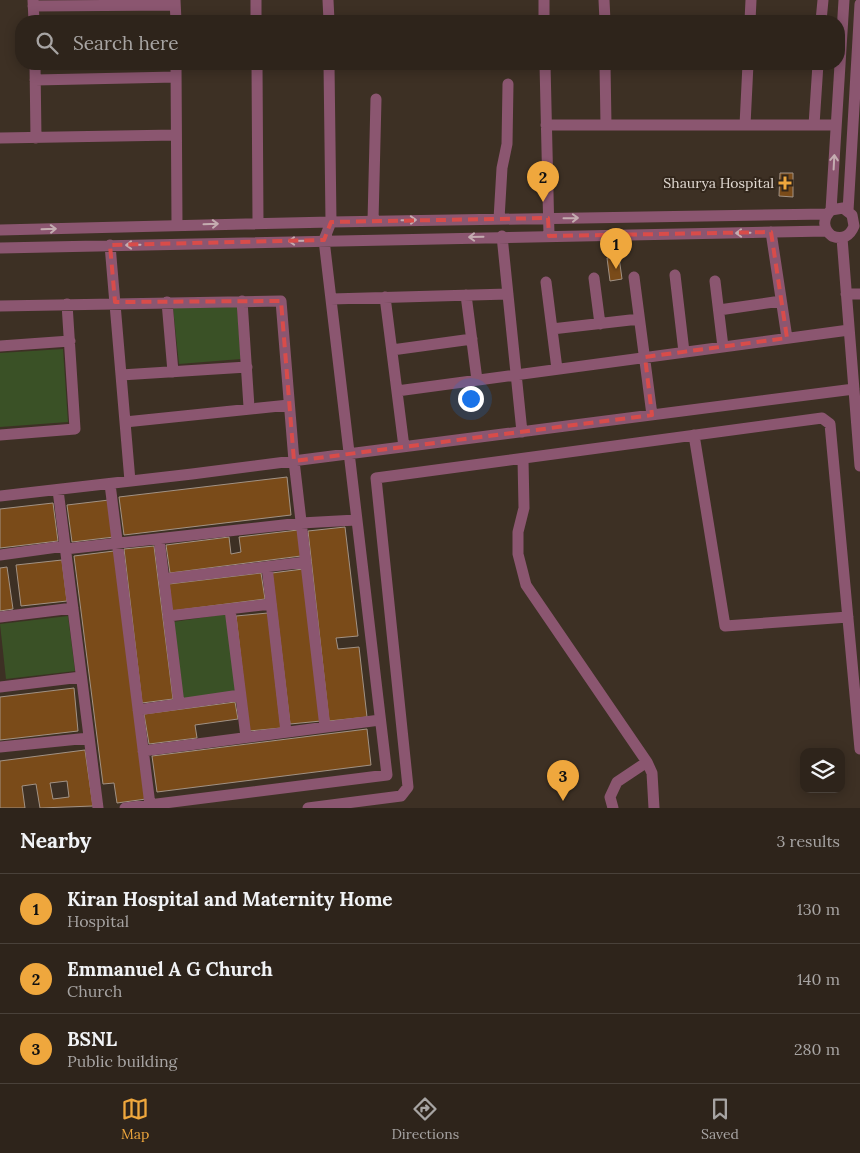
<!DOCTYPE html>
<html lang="en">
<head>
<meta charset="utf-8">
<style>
  :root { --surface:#2e241b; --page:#3a3028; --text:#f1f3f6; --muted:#a7a4a3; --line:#49413a; --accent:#efa73d }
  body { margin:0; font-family:Lora,serif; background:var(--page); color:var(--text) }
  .controls { position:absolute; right:15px; bottom:15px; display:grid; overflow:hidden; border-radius:10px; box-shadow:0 2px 12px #0003 }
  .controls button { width:45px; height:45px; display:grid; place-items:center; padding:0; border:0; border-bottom:1px solid var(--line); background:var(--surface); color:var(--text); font:25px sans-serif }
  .you { position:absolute; left:470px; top:398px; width:18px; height:18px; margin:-12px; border:4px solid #fff; border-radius:50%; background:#1a73e8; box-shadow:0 0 0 8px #1a73e833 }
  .badge { display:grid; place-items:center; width:32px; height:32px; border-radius:50%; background:var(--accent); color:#111; font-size:16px; font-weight:700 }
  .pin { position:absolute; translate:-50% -41px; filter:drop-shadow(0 1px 2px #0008) }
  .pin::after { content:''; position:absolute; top:26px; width:18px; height:15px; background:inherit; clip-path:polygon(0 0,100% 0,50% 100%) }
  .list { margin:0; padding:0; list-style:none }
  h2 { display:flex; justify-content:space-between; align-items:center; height:65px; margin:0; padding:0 20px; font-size:21px }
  h2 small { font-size:16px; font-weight:400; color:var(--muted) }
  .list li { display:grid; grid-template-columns:32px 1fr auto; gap:15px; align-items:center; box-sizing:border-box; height:70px; padding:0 20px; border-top:1px solid var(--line) }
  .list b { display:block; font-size:19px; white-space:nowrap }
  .list p { margin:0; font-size:16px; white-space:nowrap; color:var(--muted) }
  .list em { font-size:16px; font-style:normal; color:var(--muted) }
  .icon { flex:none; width:28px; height:28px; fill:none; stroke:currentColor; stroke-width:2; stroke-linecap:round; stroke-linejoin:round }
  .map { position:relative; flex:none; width:860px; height:808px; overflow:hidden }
  .search { position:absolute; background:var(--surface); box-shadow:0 2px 12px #0003; left:15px; right:15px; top:15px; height:55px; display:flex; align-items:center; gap:12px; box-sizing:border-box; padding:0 18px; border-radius:20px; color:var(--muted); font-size:19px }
  .sheet { height:275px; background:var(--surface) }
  nav { display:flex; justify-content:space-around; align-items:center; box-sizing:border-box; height:70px; border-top:1px solid var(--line); background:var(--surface); font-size:14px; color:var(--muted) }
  nav a { display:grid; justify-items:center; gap:2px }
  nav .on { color:var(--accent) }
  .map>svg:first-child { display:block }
  .green { fill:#3a5126 }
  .building { fill:#7a4b19; stroke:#a29284; fill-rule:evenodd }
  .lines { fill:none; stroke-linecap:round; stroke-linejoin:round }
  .minor { stroke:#8b5670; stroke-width:11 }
  .oneway { stroke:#c4acb0 }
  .marked { fill:none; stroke:#d84c4a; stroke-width:4; stroke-dasharray:10 6; stroke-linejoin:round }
  .poi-dot { fill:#efa73d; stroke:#32261b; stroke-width:2 }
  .labels { text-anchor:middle; stroke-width:4; stroke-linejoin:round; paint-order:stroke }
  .poi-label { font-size:14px; fill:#e2dad3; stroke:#32261b; text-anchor:end }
</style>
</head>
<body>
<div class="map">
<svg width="860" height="808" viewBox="0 0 860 808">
  <rect width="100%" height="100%" fill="#3d3024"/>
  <path class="green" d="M237 307 241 359 179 364 173 308Z
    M63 349 68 422 0 427V353Z
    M227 614 238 692 183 699 173 622Z
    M68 616 75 671 6 679 0 624Z"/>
  <path class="building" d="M780 173H793V197L779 196Z
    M619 257 622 279 610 281 607 258Z
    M287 477 291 515 124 535 119 497Z
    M109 500 114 537 72 542 67 505Z
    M53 503 58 541 0 548V509Z
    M345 527 358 636 336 638 338 649 359 647 367 717 329 721 308 531Z
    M298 530 301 556 170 573 166 545 229 537 231 554 241 552 239 537Z
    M154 546 173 699 142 703 124 549Z
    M114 551 146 799 117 803 114 783 103 784 74 556Z
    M62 560 67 601 21 606 16 565Z
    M7 567 13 609 0 611V568Z
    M303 569 321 721 290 724 272 573Z
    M261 573 265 599 172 611 169 584Z
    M268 613 281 728 249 731 236 616Z
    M74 688 78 731 0 740V697Z
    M235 702 238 719 195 725 197 738 149 744 144 714Z
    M367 729 371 765 157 792 152 756Z
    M85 750 93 806 40 808 36 784 22 786 25 808H0V761ZM67 781 69 797 53 799 50 783Z"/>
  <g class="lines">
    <path class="minor" d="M33 0 34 21
      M175 0 176 21
      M256 0V21
      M328 0 329 21
      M544 0V21
      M604 0 605 21
      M33 6 175 5
      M750 21 751 0
      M821 21 823 0
      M35 64 36 138
      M176 64 177 225
      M257 64 258 223
      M545 64 549 236
      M605 64 606 125
      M35 80 176 77
      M546 125H836
      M745 125 748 64
      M814 125 818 64
      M0 138 176 135
      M831 210 843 208 852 215 854 226C850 236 843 240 832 236 823 229 822 219 831 210L844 0
      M848 211 860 4
      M499 219 502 168 507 144 508 84
      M373 221 376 99
      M0 230 331 222 827 214
      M771 232 787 338
      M502 236 522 432
      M842 238 860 466
      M110 245 130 481
      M0 248 827 231
      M675 275 684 352
      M634 277 652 415
      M594 278 600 324
      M715 281 723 347
      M546 282 557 369
      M846 294H860
      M466 295 477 380
      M385 297 404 447
      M331 299 508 294
      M242 301 249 407
      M167 302 173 372
      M0 306 281 301 294 461 325 727
      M719 310 781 301
      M552 329 639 319
      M0 346 70 341
      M392 350 472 339
      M121 375 247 367
      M397 391 849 330
      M125 422 289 405
      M0 435 75 429 67 304
      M694 435 725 626 848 617
      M523 459 524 508 518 532V554L526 585 647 762
      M110 484 150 805
      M58 490 98 808
      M0 496 192 474 854 389
      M159 539 179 704
      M65 549 301 523 356 520
      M0 555 65 546
      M267 567 286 732
      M164 579 306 562
      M230 609 246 737
      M168 616 271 604
      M0 617 73 608
      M0 687 81 677
      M138 710 240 695
      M0 747 89 738
      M143 751 380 720
      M125 808 387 775 324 240 331 222 329 64
      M308 808 401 796 408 787 376 478 822 418 830 424 860 749
      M613 808 610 797 617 782 647 762 652 773 654 808"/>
  </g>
  <defs><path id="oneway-shaft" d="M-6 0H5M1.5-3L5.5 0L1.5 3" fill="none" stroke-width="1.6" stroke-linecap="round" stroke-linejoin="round" transform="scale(1.25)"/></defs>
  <g class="oneway">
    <use href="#oneway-shaft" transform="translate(834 162) rotate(-87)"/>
    <use href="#oneway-shaft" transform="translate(571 218) rotate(-1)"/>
    <use href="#oneway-shaft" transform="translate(409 220) rotate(-1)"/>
    <use href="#oneway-shaft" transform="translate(211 224) rotate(-2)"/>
    <use href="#oneway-shaft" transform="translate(49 229) rotate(-2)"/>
    <use href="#oneway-shaft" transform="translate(743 233) rotate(179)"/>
    <use href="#oneway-shaft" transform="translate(476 237) rotate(179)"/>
    <use href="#oneway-shaft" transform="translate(296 241) rotate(179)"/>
    <use href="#oneway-shaft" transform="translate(133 245) rotate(179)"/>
  </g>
  <path class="marked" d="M548 218 549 236 771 232 787 338 645 357 652 415 294 461 281 301 115 302 110 245 324 240 331 222Z"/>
  <path class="poi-dot" d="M782.5 175.5h5v5h5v5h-5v5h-5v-5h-5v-5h5z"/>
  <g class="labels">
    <g class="poi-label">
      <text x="774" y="188">Shaurya Hospital</text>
    </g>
  </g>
</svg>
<div class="controls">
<button><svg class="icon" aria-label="layers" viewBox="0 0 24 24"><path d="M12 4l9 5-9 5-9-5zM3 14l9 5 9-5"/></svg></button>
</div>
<div class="you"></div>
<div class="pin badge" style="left:616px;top:269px">1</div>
<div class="pin badge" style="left:543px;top:202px">2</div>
<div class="pin badge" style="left:563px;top:801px">3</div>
<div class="search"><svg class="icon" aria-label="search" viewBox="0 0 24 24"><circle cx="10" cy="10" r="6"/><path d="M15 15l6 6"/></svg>Search here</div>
</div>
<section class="sheet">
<h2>Nearby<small>3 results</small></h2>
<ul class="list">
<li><span class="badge">1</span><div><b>Kiran Hospital and Maternity Home</b><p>Hospital</p></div><em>130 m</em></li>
<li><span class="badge">2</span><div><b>Emmanuel A G Church</b><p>Church</p></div><em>140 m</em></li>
<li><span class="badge">3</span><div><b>BSNL</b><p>Public building</p></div><em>280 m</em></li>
</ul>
</section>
<nav>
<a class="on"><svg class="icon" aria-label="map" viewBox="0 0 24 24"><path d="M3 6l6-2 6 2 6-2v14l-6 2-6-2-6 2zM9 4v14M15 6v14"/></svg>Map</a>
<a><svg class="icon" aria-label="directions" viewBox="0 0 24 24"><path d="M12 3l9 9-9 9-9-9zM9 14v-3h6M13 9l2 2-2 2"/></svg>Directions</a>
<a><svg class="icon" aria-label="saved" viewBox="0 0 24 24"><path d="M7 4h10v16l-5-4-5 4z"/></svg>Saved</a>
</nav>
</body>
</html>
